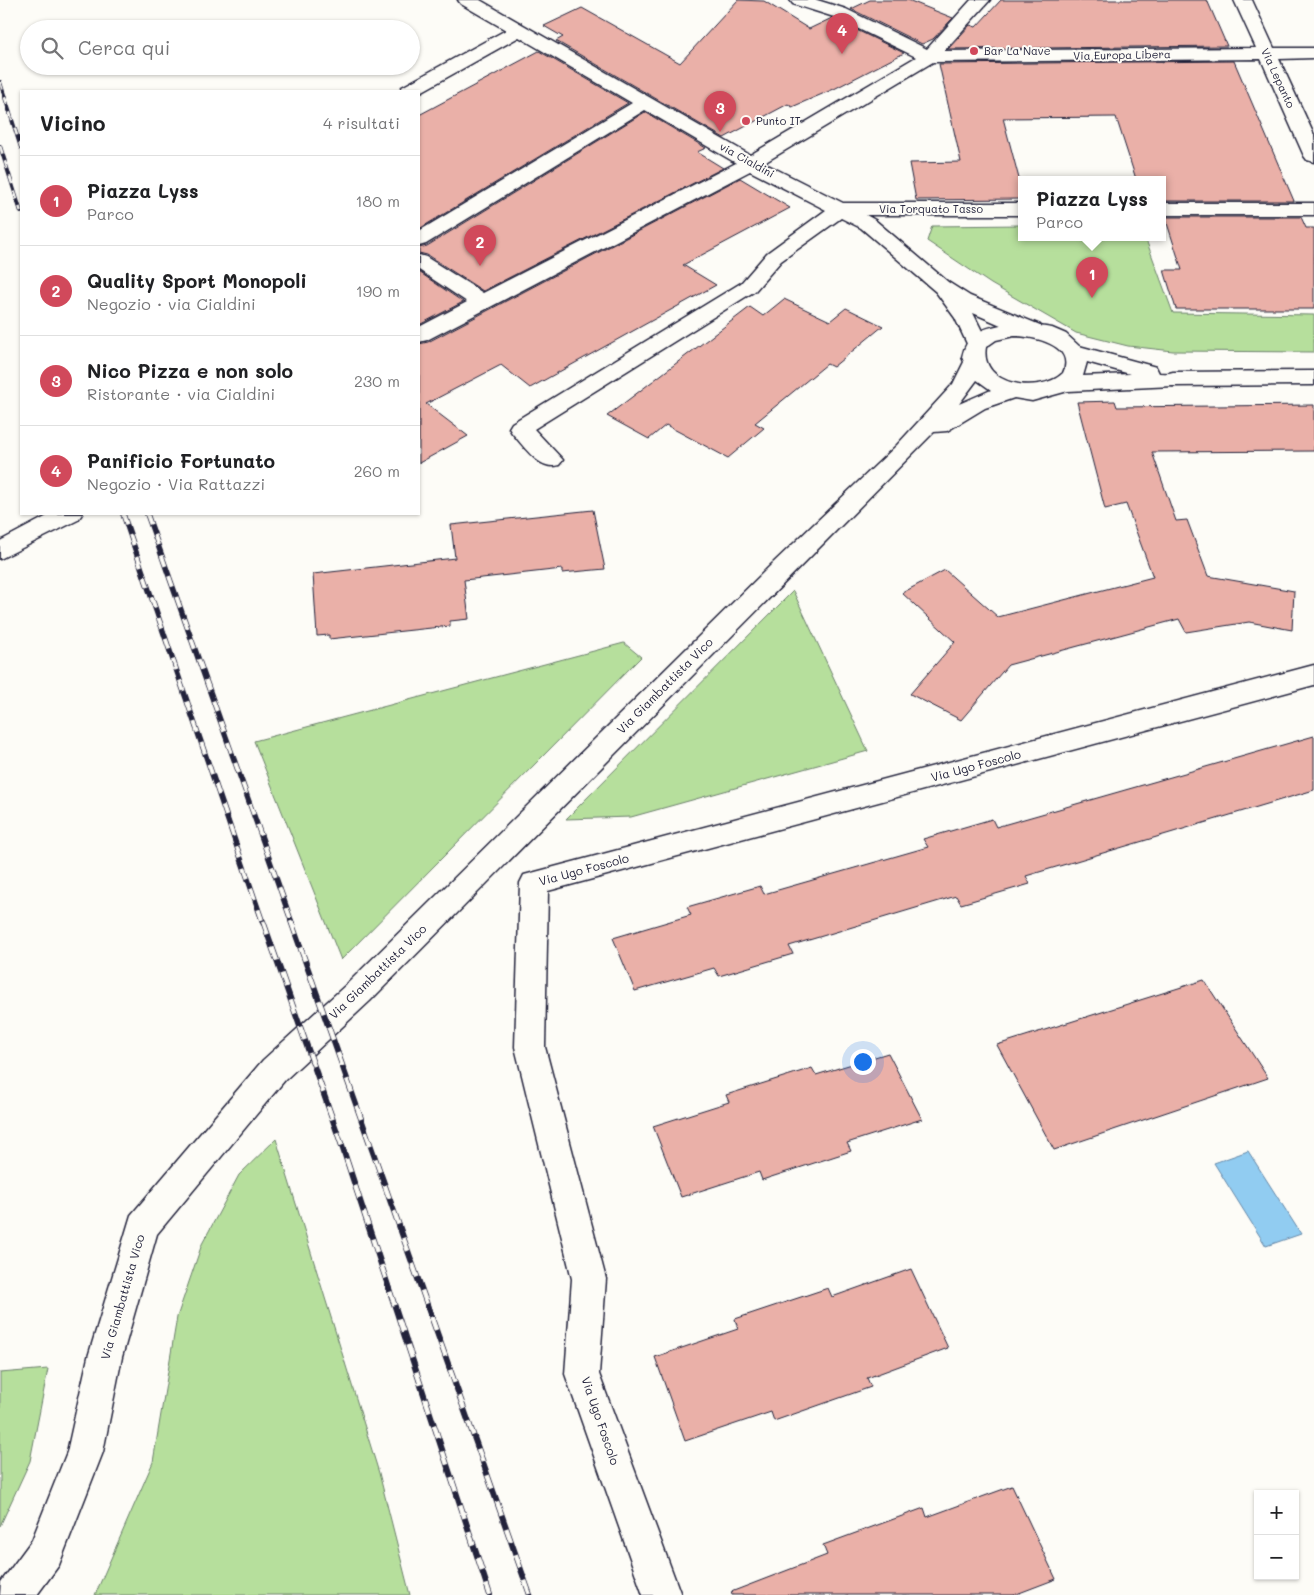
<!DOCTYPE html>
<html lang="it">
<head>
<meta charset="utf-8">
<style>
  :root { --surface:#fff; --page:#f2f2f2; --text:#202124; --muted:#757577; --line:#e0e0e0; --accent:#d1495b }
  body { margin:0; font-family:Mali,sans-serif; background:var(--page); color:var(--text) }
  .controls { position:absolute; right:15px; bottom:15px; display:grid; overflow:hidden; border-radius:0px; box-shadow:0 1px 4px #0004 }
  .controls button { width:45px; height:45px; display:grid; place-items:center; padding:0; border:0; border-bottom:1px solid var(--line); background:var(--surface); color:var(--text); font:25px sans-serif }
  .you { position:absolute; left:862px; top:1061px; width:18px; height:18px; margin:-12px; border:4px solid #fff; border-radius:50%; background:#1a73e8; box-shadow:0 0 0 8px #1a73e833 }
  .badge { display:grid; place-items:center; width:32px; height:32px; border-radius:50%; background:var(--accent); color:#fff; font-size:16px; font-weight:700 }
  .pin { position:absolute; translate:-50% -41px; filter:drop-shadow(0 1px 2px #0008) }
  .pin::after { content:''; position:absolute; top:26px; width:18px; height:15px; background:inherit; clip-path:polygon(0 0,100% 0,50% 100%) }
  .popup { position:absolute; left:1018px; top:176px; width:148px; height:65px; box-sizing:border-box; display:grid; place-content:center; border-radius:0px; background:var(--surface); filter:drop-shadow(0 1px 4px #0005); font-size:16px; white-space:nowrap; color:var(--muted) }
  .popup b { font-size:19px; color:var(--text) }
  .popup::after { content:''; position:absolute; left:50%; top:100%; margin-left:-10px; border:10px solid transparent; border-top-color:var(--surface) }
  .list { margin:0; padding:0; list-style:none }
  h2 { display:flex; justify-content:space-between; align-items:center; height:65px; margin:0; padding:0 20px; font-size:21px }
  h2 small { font-size:16px; font-weight:400; color:var(--muted) }
  .list li { display:grid; grid-template-columns:32px 1fr auto; gap:15px; align-items:center; box-sizing:border-box; height:90px; padding:0 20px; border-top:1px solid var(--line) }
  .list b { display:block; font-size:19px; white-space:nowrap }
  .list p { margin:0; font-size:16px; white-space:nowrap; color:var(--muted) }
  .list em { font-size:16px; font-style:normal; color:var(--muted) }
  .icon { flex:none; width:28px; height:28px; fill:none; stroke:currentColor; stroke-width:2; stroke-linecap:round; stroke-linejoin:round }
  .map { position:relative; flex:none; width:1314px; height:1595px; overflow:hidden }
  .search { position:absolute; background:var(--surface); box-shadow:0 1px 4px #0004; left:20px; top:20px; width:400px; height:55px; display:flex; align-items:center; gap:12px; box-sizing:border-box; padding:0 18px; border-radius:28px; color:var(--muted); font-size:19px }
  .panel { position:absolute; background:var(--surface); box-shadow:0 1px 4px #0004; left:20px; top:90px; width:400px; height:425px; border-radius:0px }
  .map>svg:first-child { display:block }
  .green { fill:#b6df9c; stroke:#6c806c }
  .water { fill:#91ccf1; stroke:#6588a8 }
  .building { fill:#eab0a8; stroke:#22223b }
  .lines { fill:none; stroke-linecap:round; stroke-linejoin:round }
  .street-casing { stroke:#22223b; stroke-width:3 }
  .secondary-casing { stroke:#22223b; stroke-width:3 }
  .street { fill:#fdfcf7; fill-rule:evenodd }
  .secondary { fill:#fdfcf7; fill-rule:evenodd }
  .rail-far2-casing { stroke:#22223b; stroke-width:4 }
  .rail-far1-casing { stroke:#22223b; stroke-width:5.5 }
  .rail-casing { stroke:#22223b; stroke-width:6 }
  .rail-far2 { stroke:#fdfcf7; stroke-width:2.5; stroke-dasharray:8; stroke-linecap:butt }
  .rail-far1 { stroke:#fdfcf7; stroke-width:4; stroke-dasharray:11; stroke-linecap:butt }
  .rail { stroke:#fdfcf7; stroke-width:4.5; stroke-dasharray:14; stroke-linecap:butt }
  .poi-dot { fill:#d1495b; stroke:#fdfcf7; stroke-width:2 }
  .labels { text-anchor:middle; stroke-width:4; stroke-linejoin:round; paint-order:stroke }
  .far-poi-label { font-size:11px; fill:#22223b; stroke:#fdfcf7; text-anchor:start }
  .far-street-label { font-size:11px; fill:#22223b; stroke:#fdfcf7 }
  .street-label { font-size:12px; fill:#22223b; stroke:#fdfcf7 }
</style>
</head>
<body>
<div class="map">
<svg width="1314" height="1595" viewBox="0 0 1314 1595">
  <rect width="100%" height="100%" fill="#fdfcf7"/>
  <filter id="ink" filterUnits="userSpaceOnUse"><feTurbulence type="fractalNoise" baseFrequency=".02" numOctaves="2"/><feDisplacementMap in="SourceGraphic" scale="10" xChannelSelector="R" yChannelSelector="G"/><feConvolveMatrix kernelMatrix="1 2 1 2 8 2 1 2 1" color-interpolation-filters="sRGB"/></filter>
  <g filter="url(#ink)">
    <path class="green" d="M1022 225V237H1145L1173 313 1314 315V352L1173 351 1128 346 1076 333 991 284 927 241 932 226Z
      M793 591 868 751 631 817 566 819Z
      M624 643 641 657 341 960 254 741Z
      M276 1139 379 1473 410 1595H95L153 1462 177 1317 202 1244 239 1175Z
      M48 1369 30 1461 0 1526V1373Z"/>
    <path class="water" d="M1248 1151 1301 1234 1266 1246 1214 1163Z"/>
    <path class="building" d="M738 0 764 1 809 29 832 18 904 53 834 89 792 107 788 104 724 138 556 41 563 37 544 26 582 8 680 63Z
      M870 0H908L953 18 933 39 922 44 851 9Z
      M1001 0H1207L1227 46 948 49 970 25 976 27Z
      M539 51 628 103 419 229V115Z
      M1234 61 1294 201H1162V179H1136L1116 117 1003 118 1022 190V199L916 200 909 163 961 162 939 64Z
      M645 112 706 148 697 152 723 168 483 291 427 255 419 253V248L427 246Z
      M740 178 790 208 683 265 716 285 530 388 501 365 426 404 468 436 419 463V344L428 342Z
      M1165 217H1301L1306 228H1314V309H1176L1164 270H1182Z
      M419 272 463 302 419 325Z
      M784 299 830 321 846 308 883 326 833 367 827 364 755 423 764 428 728 458 666 425 649 439 607 416 750 307 763 316Z
      M1115 401 1117 407 1314 405V451L1152 452 1176 521 1187 520 1208 576 1294 591 1292 630 1249 622 1186 632 1179 619 1008 665 961 720 910 694 955 642 902 593 945 570 998 617 1153 577 1126 504 1105 509 1077 402Z
      M593 510 605 569 562 573V569L464 580 469 619 450 621V626L329 639V635L317 636 313 574 455 558 451 525Z
      M1314 736V790L1026 876 1030 884 961 904 956 896 789 946 793 954 719 976 714 968 635 991 613 938 691 915 687 907 760 886 764 894 928 847 923 839 992 819 996 827Z
      M1204 980 1268 1078 1054 1150 997 1045Z
      M888 1053 922 1119 847 1143 851 1151 762 1180 759 1172 681 1197 653 1126 729 1102 726 1095 812 1068 816 1075Z
      M911 1269 948 1348 867 1378 871 1387 774 1421 771 1412 685 1441 655 1357 738 1329 735 1319 828 1288 832 1297Z
      M1012 1486 1056 1579 1014 1595H732L731 1592 827 1555 823 1545 924 1508 927 1517Z"/>
    <g class="lines">
      <defs>
        <path id="street" d="M458 0H480L750 155 916 57 834 17 793 4 790 0H817L846 9 927 49 971 0H990L944 51 1256 48 1234 0H1252L1274 48H1314V58L1279 59 1314 135V162L1307 160 1304 156 1261 59 933 62 764 163 843 203H1022V215H866L875 220 948 282 970 296 1040 325 1043 330 1040 335 1032 337 1024 335 973 313 988 343 985 348 977 350 969 348 955 318 936 292 861 228 841 218 781 261 755 291 534 429 563 460 559 465C539 471 525 447 512 433L509 428 512 423 741 283 767 253 826 210 750 171 427 340 419 342V327L467 302 419 270V255L426 257 483 293 736 163 645 110 426 244 419 246V231L632 103 519 37 419 93V91H400L402 87 506 30 461 4Z
          M1162 203H1314V215H1162Z
          M1314 371V385L1173 386 1165 384 1162 379 1165 374 1173 372Z
          M51 514H82L78 520 0 559V541Z
          M1314 665V685L548 891 545 1047 606 1279 599 1374 681 1595H643L565 1374 572 1279 515 1047 520 883 524 875Z"/>
        <path id="secondary" d="M1014 322 1052 328 1066 334 1079 346 1156 367 1159 373 1181 374 1184 379 1181 384 1173 386 1068 391 1032 401 1014 398 985 408 947 431 934 432 370 1001 285 1080 157 1234 122 1357 103 1452 59 1565 37 1595H0L1 1582 32 1540 67 1452 88 1357 131 1215 263 1060 348 983 771 565 897 445 953 384 964 362 962 357C968 328 989 328 1014 322ZM1014 336C1033 336 1076 345 1063 373 1040 395 979 386 986 347L996 340ZM1087 362 1130 374 1083 376ZM977 380 991 390 959 404Z"/>
      </defs>
      <use href="#street" class="street-casing"/>
      <use href="#secondary" class="secondary-casing"/>
      <use href="#street" class="street"/>
      <use href="#secondary" class="secondary"/>
      <defs>
        <path id="rail-far2" d="M0 82 21 148
          M0 146 21 212"/>
        <path id="rail-far1" d="M123 514 263 923
          M147 514 292 923"/>
        <path id="rail" d="M263 921 342 1146 490 1595
          M291 921 530 1595"/>
      </defs>
      <use href="#rail-far2" class="rail-far2-casing"/>
      <use href="#rail-far1" class="rail-far1-casing"/>
      <use href="#rail" class="rail-casing"/>
      <use href="#rail-far2" class="rail-far2"/>
      <use href="#rail-far1" class="rail-far1"/>
      <use href="#rail" class="rail"/>
    </g>
  </g>
  <g class="poi-dot">
    <circle cx="974" cy="51" r="5"/>
    <circle cx="746" cy="121" r="5"/>
  </g>
  <g class="labels">
    <g class="far-poi-label">
      <text x="984" y="55">Bar La Nave</text>
      <text x="756" y="125">Punto IT</text>
    </g>
    <g class="far-street-label">
      <text transform="translate(1122 55) rotate(-1)" y="4">Via Europa Libera</text>
      <text transform="translate(1278 78) rotate(65)" y="4">Via Lepanto</text>
      <text transform="translate(747 160) rotate(29)" y="4">via Cialdini</text>
      <text x="931" y="213">Via Torquato Tasso</text>
    </g>
    <g class="street-label">
      <text transform="translate(665 686) rotate(-45)" y="4">Via Giambattista Vico</text>
      <text transform="translate(976 766) rotate(-15)" y="4">Via Ugo Foscolo</text>
      <text transform="translate(584 870) rotate(-15)" y="4">Via Ugo Foscolo</text>
      <text transform="translate(378 972) rotate(-44)" y="4">Via Giambattista Vico</text>
      <text transform="translate(123 1297) rotate(-74)" y="4">Via Giambattista Vico</text>
      <text transform="translate(600 1421) rotate(71)" y="4">Via Ugo Foscolo</text>
    </g>
  </g>
</svg>
<div class="controls">
<button>+</button>
<button>−</button>
</div>
<div class="you"></div>
<div class="pin badge" style="left:1092px;top:298px">1</div>
<div class="popup"><b>Piazza Lyss</b>Parco</div>
<div class="pin badge" style="left:480px;top:266px">2</div>
<div class="pin badge" style="left:720px;top:132px">3</div>
<div class="pin badge" style="left:842px;top:54px">4</div>
<div class="search"><svg class="icon" aria-label="search" viewBox="0 0 24 24"><circle cx="10" cy="10" r="6"/><path d="M15 15l6 6"/></svg>Cerca qui</div>
<section class="panel">
<h2>Vicino<small>4 risultati</small></h2>
<ul class="list">
<li><span class="badge">1</span><div><b>Piazza Lyss</b><p>Parco</p></div><em>180 m</em></li>
<li><span class="badge">2</span><div><b>Quality Sport Monopoli</b><p>Negozio · via Cialdini</p></div><em>190 m</em></li>
<li><span class="badge">3</span><div><b>Nico Pizza e non solo</b><p>Ristorante · via Cialdini</p></div><em>230 m</em></li>
<li><span class="badge">4</span><div><b>Panificio Fortunato</b><p>Negozio · Via Rattazzi</p></div><em>260 m</em></li>
</ul>
</section>
</div>
</body>
</html>
